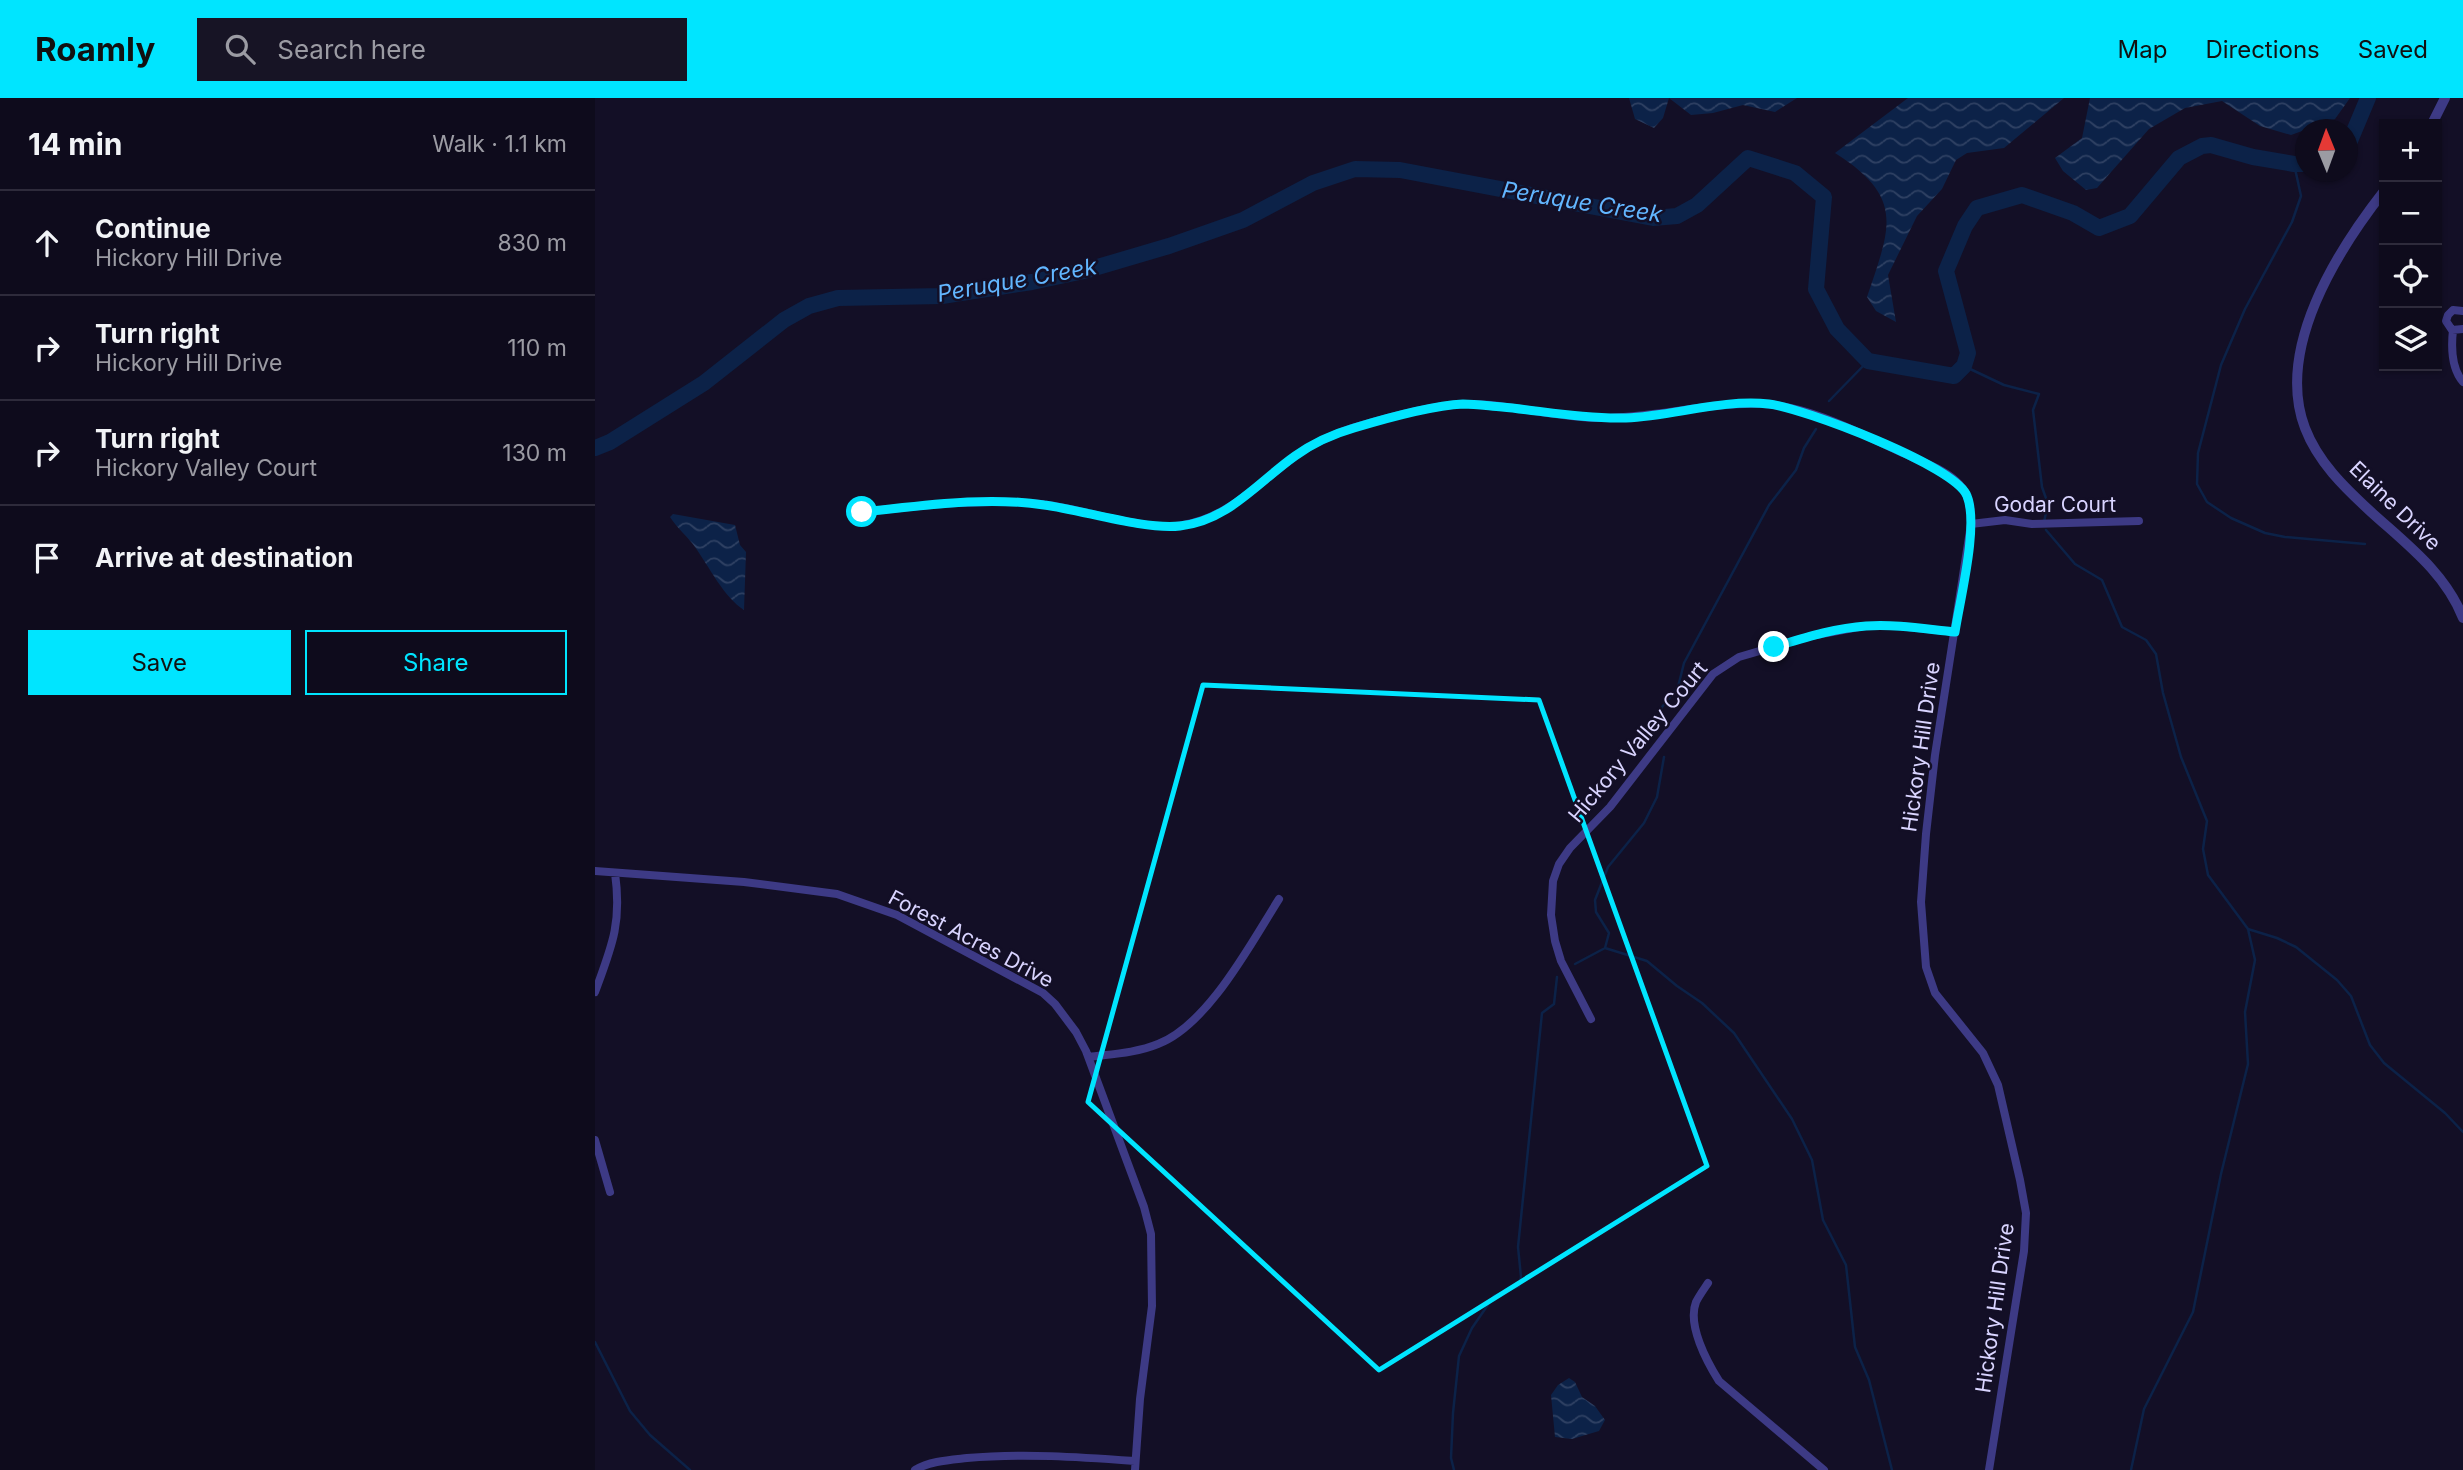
<!DOCTYPE html>
<html lang="en">
<head>
<meta charset="utf-8">
<style>
  :root { --surface:#0e0b1c; --page:#171425; --text:#f1f3f6; --muted:#9b9ba3; --line:#2e2b3b; --accent:#00e5ff }
  body { margin:0; font-family:Inter,sans-serif; background:var(--page); color:var(--text) }
  .controls { position:absolute; right:21px; top:21px; display:grid; overflow:hidden; border-radius:0px; box-shadow:0 2px 5px #0004 }
  .controls button { width:63px; height:63px; display:grid; place-items:center; padding:0; border:0; border-bottom:2px solid var(--line); background:var(--surface); color:var(--text); font:35px sans-serif }
  .compass { position:absolute; left:1700px; top:21px; width:63px; height:63px; border-radius:50%; background:var(--surface); box-shadow:0 2px 5px #0004; rotate:359deg }
  .stop { position:absolute; width:21px; height:21px; margin:-16px; border:5px solid #00e5ff; border-radius:50%; background:#fff }
  .stop.end { background:#00e5ff; border-color:#fff; box-shadow:0 2px 7px #0008 }
  .list { margin:0; padding:0; list-style:none }
  h2 { display:flex; justify-content:space-between; align-items:center; height:91px; margin:0; padding:0 28px; font-size:30px }
  h2 small { font-size:23px; font-weight:400; color:var(--muted) }
  .list li { display:grid; grid-template-columns:46px 1fr auto; gap:21px; align-items:center; box-sizing:border-box; height:105px; padding:0 28px; border-top:2px solid var(--line) }
  .list b { display:block; font-size:26px; white-space:nowrap }
  .list p { margin:0; font-size:23px; white-space:nowrap; color:var(--muted) }
  .list em { font-size:23px; font-style:normal; color:var(--muted) }
  .actions { display:flex; gap:14px; padding:21px 28px }
  .actions a { flex:1; padding:16px 0; border:2px solid var(--accent); border-radius:0px; text-align:center; font-size:24px; color:var(--accent) }
  .actions .main { background:var(--accent); color:#111 }
  .icon { flex:none; width:38px; height:38px; fill:none; stroke:currentColor; stroke-width:2; stroke-linecap:round; stroke-linejoin:round }
  .map { position:relative; flex:none; width:1868px; height:1372px; overflow:hidden }
  header { display:flex; align-items:center; gap:42px; box-sizing:border-box; height:98px; padding:0 35px; background:var(--accent); color:#111 }
  header strong { font-size:33px }
  nav { display:flex; gap:38px; margin-inline-start:auto; font-size:24px }
  .search { width:490px; height:63px; background:var(--page); display:flex; align-items:center; gap:18px; box-sizing:border-box; padding:0 24px; border-radius:0px; color:var(--muted); font-size:26px }
  main { display:flex }
  aside { flex:1; background:var(--surface) }
  .map>svg:first-child { display:block }
  .water { fill:url(#water-waves) }
  .lines { fill:none; stroke-linecap:round; stroke-linejoin:round }
  .stream { stroke:#0c2248; stroke-width:2.5 }
  .river { stroke:#0c2248; stroke-width:16 }
  .minor { stroke:#3d3a85; stroke-width:8 }
  .tertiary { stroke:#3d3a85; stroke-width:10 }
  .route { stroke:#00e5ff; stroke-width:9 }
  .marked { fill:none; stroke:#00e5ff; stroke-width:5; stroke-linejoin:round }
  .labels { text-anchor:middle; stroke-width:5; stroke-linejoin:round; paint-order:stroke }
  .street-label { font-size:21px; fill:#d9d4ff; stroke:#130f26 }
  .water-label { font-size:23px; font-style:italic; fill:#62b6ff; stroke:#130f26 }
</style>
</head>
<body>
<header>
<strong>Roamly</strong>
<div class="search"><svg class="icon" aria-label="search" viewBox="0 0 24 24"><circle cx="10" cy="10" r="6"/><path d="M15 15l6 6"/></svg>Search here</div>
<nav><a>Map</a><a>Directions</a><a>Saved</a></nav>
</header>
<main>
<aside>
<h2>14 min<small>Walk · 1.1 km</small></h2>
<ul class="list">
<li><svg class="icon" aria-label="ahead" viewBox="0 0 24 24"><path d="M12 20V5M6 11l6-6 6 6"/></svg><div><b>Continue</b><p>Hickory Hill Drive</p></div><em>830 m</em></li>
<li><svg class="icon" aria-label="right" viewBox="0 0 24 24"><path d="M7 20v-9h11M14 6l5 5-5 5"/></svg><div><b>Turn right</b><p>Hickory Hill Drive</p></div><em>110 m</em></li>
<li><svg class="icon" aria-label="right" viewBox="0 0 24 24"><path d="M7 20v-9h11M14 6l5 5-5 5"/></svg><div><b>Turn right</b><p>Hickory Valley Court</p></div><em>130 m</em></li>
<li><svg class="icon" aria-label="arrive" viewBox="0 0 24 24"><path d="M6 21V4h12l-3 4 3 4H6"/></svg><div><b>Arrive at destination</b></div></li>
</ul>
<div class="actions"><a class="main">Save</a><a>Share</a></div>
</aside>
<div class="map">
<svg width="1868" height="1372" viewBox="0 0 1868 1372">
  <defs>
    <pattern id="water-waves" width="16" height="10" patternUnits="userSpaceOnUse" patternTransform="scale(1.75)"><rect width="16" height="10" fill="#0c2248"/><path d="M0 5q4-4 8 0t8 0" fill="none" stroke="#2f4163"/></pattern>
  </defs>
  <rect width="100%" height="100%" fill="#130f26"/>
  <path class="water" d="M1034 0H1202L1180 14 1148 7 1118 15 1096 17 1074 0 1068 20 1059 30 1040 21Z
    M1313 0H1469L1409 50 1372 55 1361 62 1347 91 1322 118 1293 177 1301 224 1281 213 1272 199C1295 130 1311 100 1240 55Z
    M1495 0H1755L1740 21 1696 37 1665 28 1627 3 1590 10 1554 31 1502 90 1491 92 1468 73 1460 60 1487 40Z
    M78 416 140 427 145 447 151 454 149 512C128 498 115 470 100 449 93 439 82 430 75 419Z
    M974 1280 980 1284 987 1299 1000 1308 1010 1322 1004 1333 977 1341 960 1339 956 1297 963 1287Z"/>
  <g class="lines">
    <path class="stream" d="M1699 66 1706 98 1697 124 1650 211 1626 267 1603 355 1602 386 1612 404 1636 420 1670 435 1690 439 1770 446
      M1359 278 1373 270 1409 287 1444 296 1438 312 1447 389 1453 406 1449 424
      M1234 303 1273 263
      M1451 432 1480 466 1507 482 1527 529 1551 542 1561 556 1568 595 1586 659 1612 723 1608 751 1613 777 1653 831 1660 862 1650 914 1653 966 1626 1076 1598 1214 1549 1311 1536 1372
      M1064 629 1067 609 1083 589 1089 565 1174 407 1201 372 1209 350 1221 331
      M1653 831 1682 840 1701 849 1742 882 1756 898 1775 947 1789 965 1850 1015 1868 1034
      M1010 850 1014 835 1001 814 1000 802 1013 769 1049 725 1062 699 1069 659
      M980 866 1010 850 1052 863 1082 888 1107 905 1139 935 1197 1021 1217 1062 1228 1122 1251 1167 1260 1249 1274 1282 1297 1372
      M0 1244 35 1313 55 1337 95 1372
      M859 1372 856 1360 858 1315 864 1258 877 1230 899 1198 924 1188 926 1179 923 1149 947 915 959 906 962 879"/>
    <path class="river" d="M1752 50 1773 0
      M0 350 15 344 109 285 189 222 214 208 243 200 347 198 437 184 489 173 574 148 648 122 718 85 760 71 805 72 1058 120 1082 118 1102 107 1153 60 1200 75 1229 99 1221 191 1242 231 1273 263 1359 278 1369 268 1373 255 1351 173 1370 128 1382 110 1427 97 1478 115 1504 130 1535 118 1584 60 1607 48 1616 47 1658 59 1699 66H1710"/>
    <path class="minor" d="M1868 213 1858 212 1853 217 1851 223 1857 232 1868 231
      M1858 232C1856 250 1856 270 1868 284
      M267 414C326 408 386 400 446 406 485 410 552 434 588 427 634 419 663 386 699 359 716 346 737 337 757 330 787 321 839 307 869 306 915 305 960 320 1006 320 1060 320 1113 304 1167 306 1216 308 1264 335 1308 355 1326 364 1351 371 1365 387 1375 397 1376 413 1376 426L1340 657 1331 736 1326 804 1331 869 1340 895 1388 955 1403 987 1425 1082 1431 1115 1429 1153 1394 1372
      M1376 426 1410 422 1437 426 1544 423
      M0 773 149 784 242 796 302 817 448 895 460 906 481 934 491 953 549 1109 556 1136 557 1208 545 1301 540 1372
      M0 894C17 848 27 825 20 775
      M996 921 966 863 960 843 956 817 958 783 964 766 975 750 1015 709 1118 576 1144 559 1216 538 1269 528H1303L1360 534
      M494 959C517 956 541 955 563 946 613 927 656 845 684 801
      M0 1042 15 1094
      M1113 1185C1109 1191 1104 1198 1101 1204 1092 1227 1112 1264 1124 1283L1229 1372
      M320 1372C335 1363 354 1362 372 1360 428 1355 484 1359 540 1363"/>
    <path class="tertiary" d="M1837 26 1850 0
      M1789 93C1742 153 1680 251 1710 330 1723 364 1749 389 1775 413 1810 445 1850 474 1868 520"/>
  </g>
  <g class="lines">
    <path class="route" d="M267 414C326 408 390 398 449 407 488 412 548 432 585 428 633 423 663 384 700 358 718 345 738 336 759 330 792 320 834 308 868 306 881 306 894 308 907 309 948 313 989 321 1031 320 1079 318 1126 301 1174 306 1208 310 1361 368 1372 398 1384 427 1365 501 1360 534 1330 531 1301 526 1271 528 1240 530 1209 540 1179 549"/>
  </g>
  <path class="marked" d="M608 587 944 602 1112 1068 784 1272 493 1004Z"/>
  <g class="labels">
    <g class="street-label">
      <text x="1460" y="414">Godar Court</text>
      <text transform="translate(1800 408) rotate(44)" y="7">Elaine Drive</text>
      <text transform="translate(1043 644) rotate(-50)" y="7">Hickory Valley Court</text>
      <text transform="translate(1326 649) rotate(-82)" y="7">Hickory Hill Drive</text>
      <text transform="translate(376 841) rotate(28)" y="7">Forest Acres Drive</text>
      <text transform="translate(1400 1210) rotate(-82)" y="7">Hickory Hill Drive</text>
    </g>
    <g class="water-label">
      <text transform="translate(987 104) rotate(9)" y="8">Peruque Creek</text>
      <text transform="translate(422 182) rotate(-10)" y="8">Peruque Creek</text>
    </g>
  </g>
</svg>
<div class="controls">
<button>+</button>
<button>−</button>
<button><svg class="icon" aria-label="locate" viewBox="0 0 24 24"><circle cx="12" cy="12" r="6"/><path d="M12 2v4M12 18v4M2 12h4M18 12h4"/></svg></button>
<button><svg class="icon" aria-label="layers" viewBox="0 0 24 24"><path d="M12 4l9 5-9 5-9-5zM3 14l9 5 9-5"/></svg></button>
</div>
<svg class="compass" viewBox="-18 -18 36 36"><path d="M0-13l5 13h-10z" fill="#e53935"/><path d="M0 13l5-13h-10z" fill="#9b9ba3"/></svg>
<div class="stop" style="left:267px;top:414px"></div>
<div class="stop end" style="left:1179px;top:549px"></div>
</div>
</main>
</body>
</html>
